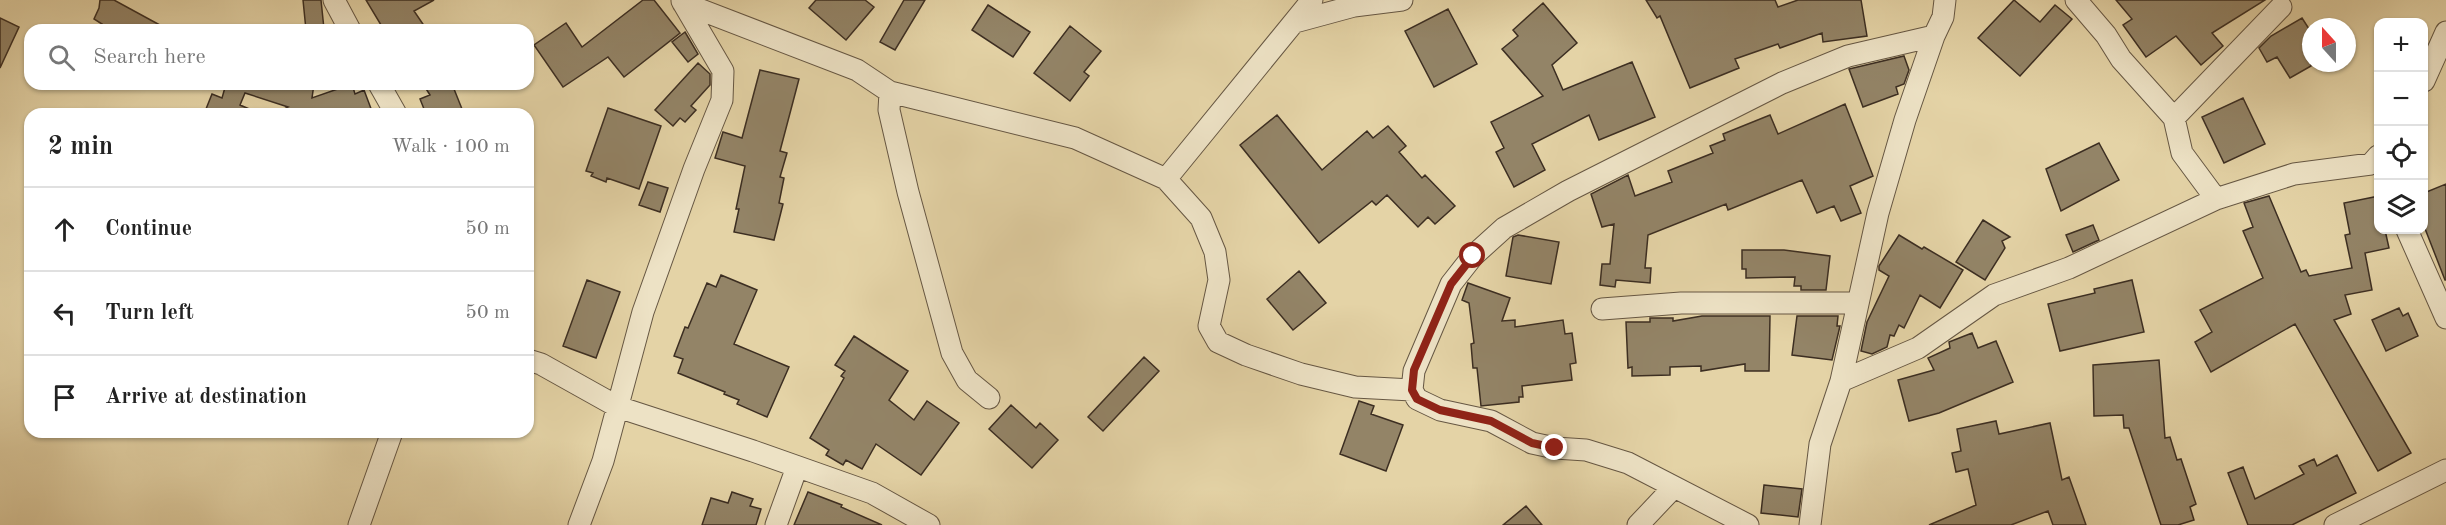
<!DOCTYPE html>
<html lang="en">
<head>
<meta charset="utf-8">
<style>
  :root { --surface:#fff; --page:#f6f6f6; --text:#222; --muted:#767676; --line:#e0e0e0 }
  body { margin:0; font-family:"Old Standard TT",serif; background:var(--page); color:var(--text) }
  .controls { position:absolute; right:18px; top:18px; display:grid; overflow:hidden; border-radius:12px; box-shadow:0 2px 4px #0004 }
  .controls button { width:54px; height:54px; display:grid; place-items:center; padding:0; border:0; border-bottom:2px solid var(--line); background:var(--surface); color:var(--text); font:30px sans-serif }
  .compass { position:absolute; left:2302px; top:18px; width:54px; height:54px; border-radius:50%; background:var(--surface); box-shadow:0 2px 4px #0004; rotate:339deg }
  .stop { position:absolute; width:18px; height:18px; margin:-14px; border:4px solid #8f2418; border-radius:50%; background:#fff }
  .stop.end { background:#8f2418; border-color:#fff; box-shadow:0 2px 6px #0008 }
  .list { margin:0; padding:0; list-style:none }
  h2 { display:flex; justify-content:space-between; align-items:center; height:78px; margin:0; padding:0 24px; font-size:26px }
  h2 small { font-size:20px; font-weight:400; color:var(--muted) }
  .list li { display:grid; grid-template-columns:39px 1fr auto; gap:18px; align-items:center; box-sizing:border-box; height:84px; padding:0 24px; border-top:2px solid var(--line) }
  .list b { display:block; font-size:22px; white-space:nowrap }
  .list em { font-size:20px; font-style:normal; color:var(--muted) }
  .icon { flex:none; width:33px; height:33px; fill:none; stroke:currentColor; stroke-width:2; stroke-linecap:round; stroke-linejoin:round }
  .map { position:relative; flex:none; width:2446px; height:525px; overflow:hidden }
  .search { position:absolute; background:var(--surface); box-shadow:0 2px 4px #0004; left:24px; top:24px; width:510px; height:66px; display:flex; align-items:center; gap:15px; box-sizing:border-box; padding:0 21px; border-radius:18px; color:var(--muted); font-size:22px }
  .panel { position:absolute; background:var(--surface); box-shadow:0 2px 4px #0004; left:24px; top:108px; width:510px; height:330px; border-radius:18px }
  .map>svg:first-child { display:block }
  .building { fill:#938467; stroke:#3c2e22; stroke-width:1.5 }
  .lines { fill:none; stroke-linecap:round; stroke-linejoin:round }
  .minor-casing { stroke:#665743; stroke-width:23 }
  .minor { stroke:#ede2c5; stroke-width:21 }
  .route { stroke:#8f2418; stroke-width:8 }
</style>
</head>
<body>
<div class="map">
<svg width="2446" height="525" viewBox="0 0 2446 525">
  <rect width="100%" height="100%" fill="#e4d3a6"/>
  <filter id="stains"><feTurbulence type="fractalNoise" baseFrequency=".00333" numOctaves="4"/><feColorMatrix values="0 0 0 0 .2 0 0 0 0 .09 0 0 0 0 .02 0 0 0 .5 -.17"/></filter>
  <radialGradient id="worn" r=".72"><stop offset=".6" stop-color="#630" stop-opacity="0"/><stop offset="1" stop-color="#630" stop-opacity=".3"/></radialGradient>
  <path class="building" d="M100 0H114L169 30H98L102 24 94 19 99 8Z
    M303 0H321L324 29 306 30Z
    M366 0H434L414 11 427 30H384Z
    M643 0H654L680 33 624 77 608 57 563 87 534 45 566 23 582 47Z
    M816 0H865L874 7 846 40 809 8Z
    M904 0H925L895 50 880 42Z
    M1646 0H1775L1778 7 1798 0H1861L1867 36 1823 42 1822 33 1780 48 1778 44 1735 59 1739 68 1690 88 1660 16 1657 18Z
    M2014 0 2040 22 2055 5 2072 19 2020 76 1978 38Z
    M2116 0H2265L2212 33 2223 46 2201 65 2176 36 2146 57 2123 25 2132 19Z
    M1543 3 1577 43 1552 65 1563 90 1632 62 1655 117 1599 140 1589 115 1532 144 1545 170 1514 187 1496 152 1504 148 1491 122 1543 96 1502 49 1518 36 1513 30Z
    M988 5 1030 32 1013 57 972 30Z
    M1448 9 1477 64 1434 87 1405 31Z
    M0 18 19 27 0 68Z
    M2302 18 2311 32V66L2290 78 2277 57 2267 62 2259 48 2271 36Z
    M1070 26 1101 51 1084 72 1089 76 1070 101 1034 73Z
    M685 32 698 54 688 62 672 42Z
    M1904 56 1909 70 1904 84 1896 87 1898 94 1863 107 1849 69Z
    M698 63 710 74V85L691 106 696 110 685 122 680 118 673 126 655 110Z
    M760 70 799 79 780 151 787 153 780 177 784 178 779 203 783 204 774 240 734 232 739 209H736L745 166 715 158 723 132 742 138Z
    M226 84H314L312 98 352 84 355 94 364 90 373 114H275L288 107 245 93 240 105 261 114H204L212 94 222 98Z
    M423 84H452L464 114H426L420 99 430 95Z
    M2243 98 2265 144 2224 163 2202 117Z
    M1845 104 1873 176 1850 186 1861 213 1841 221 1834 206 1817 213 1802 180 1728 210 1726 204 1648 235 1645 268H1651L1650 283 1616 280 1615 287 1600 285 1602 264H1610L1614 224 1602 227 1591 194 1628 175 1635 196 1672 182 1668 171 1713 153 1710 146 1725 140 1723 134 1770 115 1778 134Z
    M608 108 661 126 639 189 607 178 606 182 591 176 593 173 586 171Z
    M1277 115 1322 170 1367 131 1373 138 1388 126 1406 146 1399 152 1422 178 1425 175 1455 206 1435 224 1428 217 1418 227 1387 195 1376 205 1372 201 1319 243 1240 145Z
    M2099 143 2119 180 2061 211 2046 169Z
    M648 182 668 188 660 212 639 205Z
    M2446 184V280H2445L2424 226V193Z
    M2269 196 2301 272 2306 270 2309 276 2352 268 2345 235 2350 234 2344 203 2379 196V230H2385L2389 248 2365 253 2372 290 2345 295 2351 314 2334 320 2411 453 2378 471 2295 324 2211 372 2195 342 2212 332 2200 310 2263 278 2243 231 2253 227 2244 203Z
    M1983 220 2010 237 2002 241 2005 248 1985 280 1956 262Z
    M2093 225 2099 240 2073 252 2066 235Z
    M1518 235 1559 242 1551 284 1506 276 1513 237Z
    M1899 235 1922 249 1924 247 1963 270 1940 308 1920 295 1904 328 1899 325 1894 336 1890 335 1887 347 1872 354 1861 351 1867 322 1889 276 1879 270V266Z
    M1742 250H1784L1830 256 1826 290H1801V286H1794L1795 277 1746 278V269H1742Z
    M1299 271 1326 303 1293 330 1267 299Z
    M721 275 757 290 734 344 789 367 767 417 737 404 739 400 724 394 725 392 678 373 683 359 674 356 685 327 688 328 707 283 716 287Z
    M587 280 620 292 596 358 563 346Z
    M2132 280 2144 332 2060 351 2048 304 2095 293 2094 289Z
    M1468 283 1510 298 1502 321 1515 320V327L1563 320 1565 334 1572 333 1576 363 1570 364 1572 380 1522 386 1523 397H1519V402L1481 406 1477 368H1473L1471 344 1474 343 1469 303 1462 300Z
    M2399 308 2403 316 2408 313 2418 336 2386 351 2372 320Z
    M1702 316H1770L1769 371H1745V364L1701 371V366L1670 367V375L1632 376V367L1628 368 1626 322H1650V318H1673V321Z
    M1797 316H1838L1837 326H1840L1832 360 1792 355Z
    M1972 333 1978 348 1996 341 2013 382 1939 413 1909 421 1898 380 1934 370 1928 358 1950 348 1949 342Z
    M854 336 908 371 889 400 914 420 927 401 959 423 921 475 876 444 862 469 846 460 843 465 826 455 829 450 810 438 844 378 841 376 845 371 835 365Z
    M1144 357 1159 371 1103 431 1088 417Z
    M2159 360 2165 438 2170 437 2177 460 2181 459 2196 504 2190 507 2194 520 2178 525H2161L2129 428H2124L2123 415 2094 416 2093 365Z
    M1359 401 1374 406 1371 414 1403 425 1386 471 1340 454Z
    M1011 405 1036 428 1040 423 1058 440 1032 468 989 429Z
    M1996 421 1999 434 2050 423 2062 480 2069 477 2086 525H2053L2048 511 2011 525H1929L1976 505 1968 469 1956 472 1952 453 1961 451 1957 429Z
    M2337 455 2356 493 2292 525H2248L2228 473 2243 467 2255 499 2304 474 2299 466 2314 459 2317 466Z
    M1764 485 1802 489 1798 517 1761 513Z
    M732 492 753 499 750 506 761 509 756 525H702L711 498 728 503Z
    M808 492 842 505 841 507 882 525H794Z
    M1526 506 1542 525H1503Z"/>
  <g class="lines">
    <defs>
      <path id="minor" d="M334 0 350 30
        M2076 0 2106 35 2121 59 2174 118 2182 153 2216 199
        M683 3 857 70 890 92 1075 138 1166 179 1201 218 1215 252 1219 280 1209 326 1218 342 1246 355 1301 374 1355 387 1412 390
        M1295 22 1354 6 1402 0
        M2424 81 2446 32
        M379 84 396 114
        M890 92 889 110 908 192 952 353 967 380 989 398
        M2174 118 2281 7
        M1166 179 1312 0
        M2407 230 2446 318
        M1602 309 1681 303H1858
        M528 360 541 364 618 407 753 451 872 493 929 525
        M1841 381 1918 348 1994 295 2069 268 2216 199 2294 174 2371 164 2378 156
        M359 525 392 432
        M579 525 603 461 643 312 694 169 722 100 723 71 682 1
        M776 525 797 467
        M1638 525 1673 488
        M1748 525 1628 463 1586 450 1555 448 1532 443 1491 421 1440 410 1417 399 1412 390 1414 371 1451 284 1473 256 1504 228 1568 191 1782 83 1848 56 1934 36
        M1810 525 1820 444 1841 381 1878 213 1905 120 1934 36 1943 17 1945 0
        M2335 525 2446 470"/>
    </defs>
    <use href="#minor" class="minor-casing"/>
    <use href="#minor" class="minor"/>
  </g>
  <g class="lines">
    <path class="route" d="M1473 256 1451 284 1414 370 1412 390 1417 399 1440 410 1491 421 1532 443 1555 448"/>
  </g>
  <rect width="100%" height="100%" filter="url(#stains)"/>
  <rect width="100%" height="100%" fill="url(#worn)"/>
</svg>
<div class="controls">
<button>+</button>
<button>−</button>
<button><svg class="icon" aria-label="locate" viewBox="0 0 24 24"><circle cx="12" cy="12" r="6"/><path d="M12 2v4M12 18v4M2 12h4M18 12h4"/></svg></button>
<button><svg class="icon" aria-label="layers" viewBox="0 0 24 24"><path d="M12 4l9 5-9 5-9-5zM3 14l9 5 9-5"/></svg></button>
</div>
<svg class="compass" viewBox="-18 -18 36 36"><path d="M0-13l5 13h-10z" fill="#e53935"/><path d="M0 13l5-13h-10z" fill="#767676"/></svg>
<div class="stop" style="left:1473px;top:256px"></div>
<div class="stop end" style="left:1555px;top:448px"></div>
<div class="search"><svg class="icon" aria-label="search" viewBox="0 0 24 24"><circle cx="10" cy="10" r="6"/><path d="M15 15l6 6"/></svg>Search here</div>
<section class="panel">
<h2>2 min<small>Walk · 100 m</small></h2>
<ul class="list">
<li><svg class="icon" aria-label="ahead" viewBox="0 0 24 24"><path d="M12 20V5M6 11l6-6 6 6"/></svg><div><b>Continue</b></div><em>50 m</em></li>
<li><svg class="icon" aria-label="left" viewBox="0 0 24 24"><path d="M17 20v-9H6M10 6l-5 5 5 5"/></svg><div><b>Turn left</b></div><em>50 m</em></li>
<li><svg class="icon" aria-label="arrive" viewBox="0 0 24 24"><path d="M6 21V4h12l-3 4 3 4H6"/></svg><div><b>Arrive at destination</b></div></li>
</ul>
</section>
</div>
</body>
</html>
